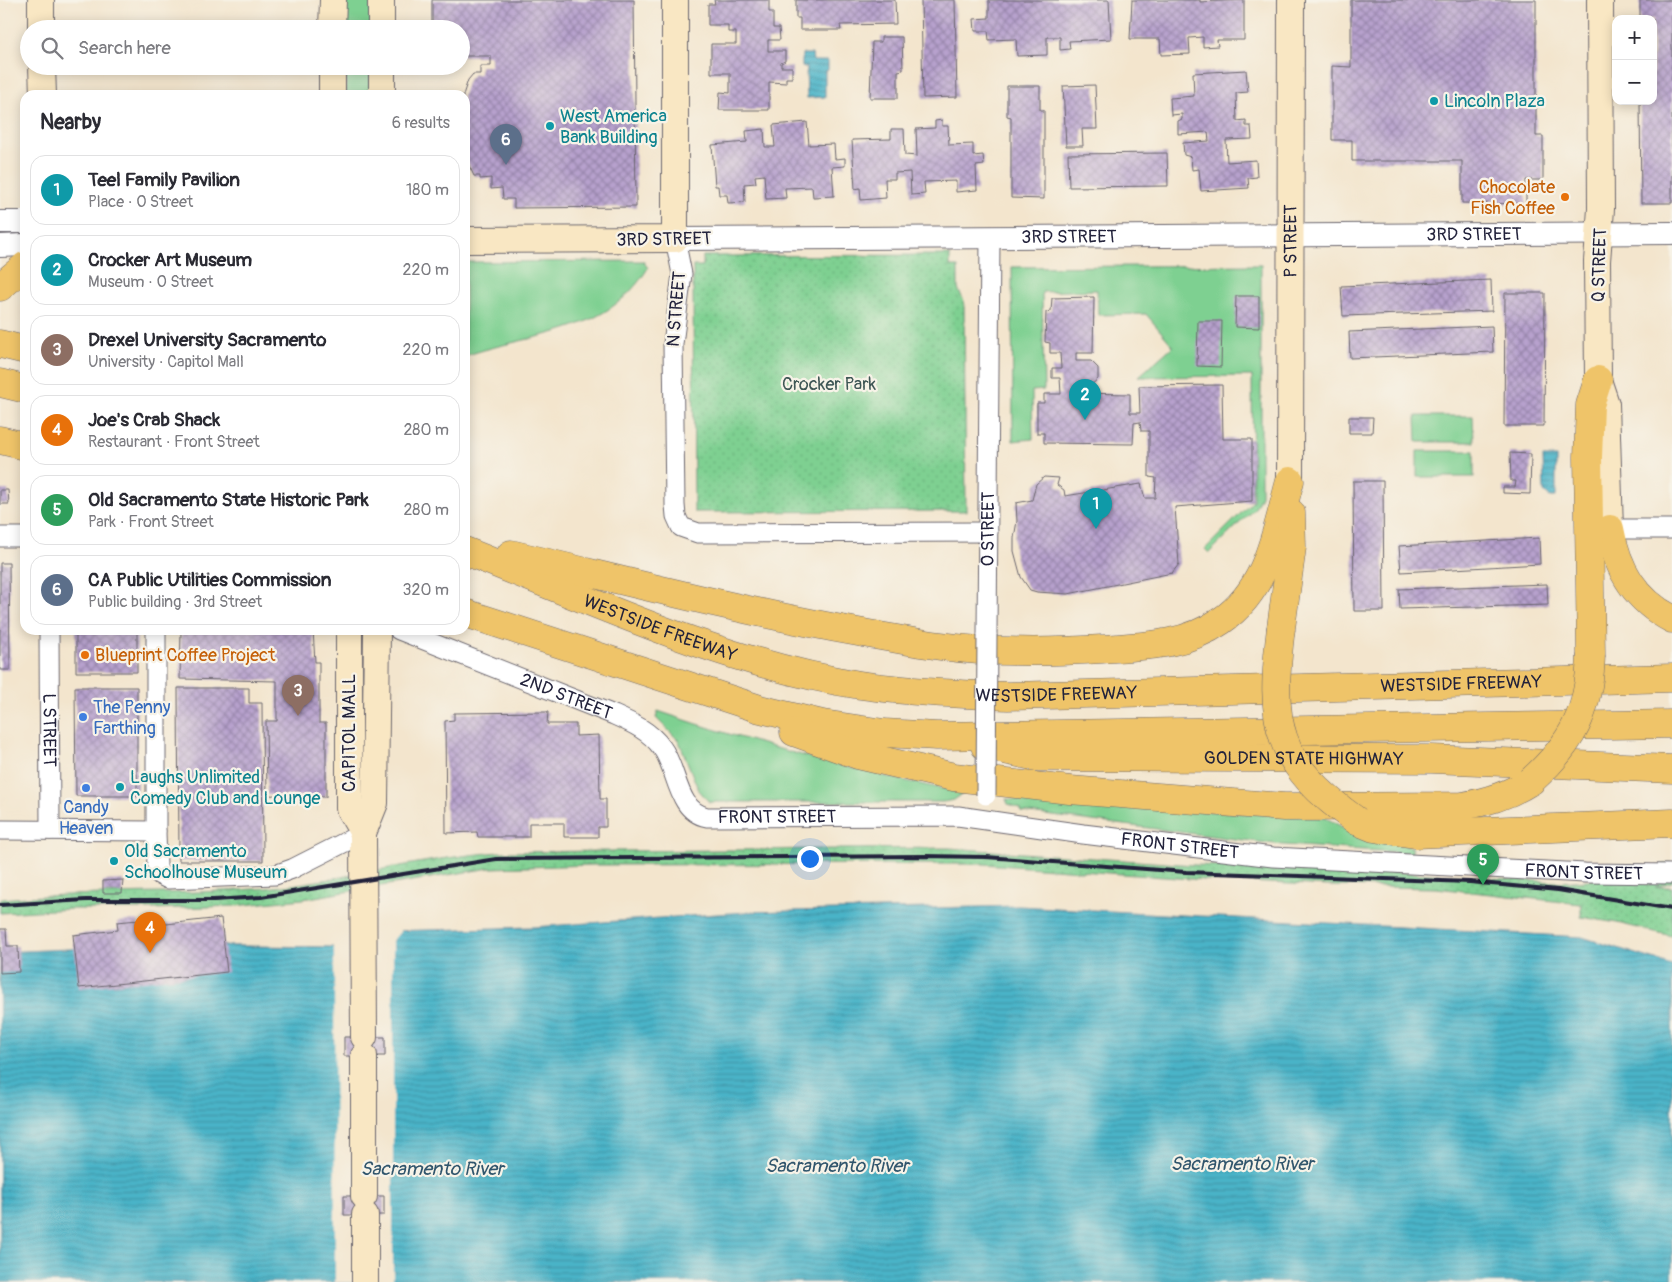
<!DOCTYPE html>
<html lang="en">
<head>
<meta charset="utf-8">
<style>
  :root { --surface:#fff; --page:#f2f2f3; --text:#2b2b33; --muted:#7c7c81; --line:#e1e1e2; --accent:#c8321e }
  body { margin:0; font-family:Pangolin,sans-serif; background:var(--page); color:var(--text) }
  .controls { position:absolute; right:15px; top:15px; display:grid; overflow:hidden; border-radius:10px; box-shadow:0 2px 12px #0003 }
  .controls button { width:45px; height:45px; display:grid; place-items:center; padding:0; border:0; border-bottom:1px solid var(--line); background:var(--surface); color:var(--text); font:25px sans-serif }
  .you { position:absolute; left:809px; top:858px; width:18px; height:18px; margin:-12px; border:4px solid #fff; border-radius:50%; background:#1a73e8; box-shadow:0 0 0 8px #1a73e833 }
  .badge { display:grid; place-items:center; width:32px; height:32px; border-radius:50%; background:var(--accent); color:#fff; font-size:16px; font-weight:700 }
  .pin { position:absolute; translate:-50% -41px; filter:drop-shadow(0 1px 2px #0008) }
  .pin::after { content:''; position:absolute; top:26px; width:18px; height:15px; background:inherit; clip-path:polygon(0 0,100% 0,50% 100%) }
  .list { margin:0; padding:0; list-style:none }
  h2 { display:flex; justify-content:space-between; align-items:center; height:65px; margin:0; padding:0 20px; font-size:21px }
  h2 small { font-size:16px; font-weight:400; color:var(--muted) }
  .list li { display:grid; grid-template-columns:32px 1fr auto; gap:15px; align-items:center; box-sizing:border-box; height:70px; margin:0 10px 10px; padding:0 10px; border:1px solid var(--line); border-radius:15px }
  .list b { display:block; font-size:19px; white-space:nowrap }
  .list p { margin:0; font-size:16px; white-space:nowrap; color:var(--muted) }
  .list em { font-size:16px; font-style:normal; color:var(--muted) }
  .icon { flex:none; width:28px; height:28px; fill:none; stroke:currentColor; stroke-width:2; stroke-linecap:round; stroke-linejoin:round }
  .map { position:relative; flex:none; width:1672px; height:1282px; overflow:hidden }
  .search { position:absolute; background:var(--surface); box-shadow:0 2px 12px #0003; left:20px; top:20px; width:450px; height:55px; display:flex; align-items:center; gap:12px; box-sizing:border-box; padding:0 18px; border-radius:28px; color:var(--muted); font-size:19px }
  .panel { position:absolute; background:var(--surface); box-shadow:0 2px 12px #0003; left:20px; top:90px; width:450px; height:545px; border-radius:15px }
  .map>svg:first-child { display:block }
  .green { fill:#7ed091; stroke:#507966 }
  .park { fill:url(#park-dots); stroke:#507966 }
  .water { fill:url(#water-rules); stroke:#366b82 }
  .pier { fill:#f3e5cd }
  .building { fill:url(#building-cross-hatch) }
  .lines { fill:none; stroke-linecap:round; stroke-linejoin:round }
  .minor-casing { stroke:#6b666e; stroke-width:21 }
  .tertiary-casing { stroke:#6b666e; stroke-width:24 }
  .secondary-casing { stroke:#6b666e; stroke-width:28 }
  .motorway-casing { stroke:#6b666e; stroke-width:29 }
  .minor { stroke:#fff; stroke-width:19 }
  .tertiary { stroke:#fff; stroke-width:22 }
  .secondary { stroke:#f9e7c3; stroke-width:26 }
  .motorway { stroke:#efc469; stroke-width:28 }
  .rail { stroke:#22223b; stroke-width:4 }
  .minor-bridge-casing { stroke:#6b666e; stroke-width:21; stroke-linecap:butt }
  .motorway-bridge-casing { stroke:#6b666e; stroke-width:29; stroke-linecap:butt }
  .minor-bridge { stroke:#fff; stroke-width:19 }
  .motorway-bridge { stroke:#efc469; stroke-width:28 }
  .culture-dot { fill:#0f9aa8; stroke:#f7f3e8; stroke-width:2 }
  .food-dot { fill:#e8710a; stroke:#f7f3e8; stroke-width:2 }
  .shop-dot { fill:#3f7fe0; stroke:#f7f3e8; stroke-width:2 }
  .labels { text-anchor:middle; stroke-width:4.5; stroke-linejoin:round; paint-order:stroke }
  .culture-label { font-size:18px; fill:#0d838f; stroke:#f7f3e8; text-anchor:start }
  .food-label { font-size:18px; fill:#c56008; stroke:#f7f3e8; text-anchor:end }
  .street-label { font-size:18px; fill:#22223b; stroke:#f7f3e8 }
  .park-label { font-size:18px; fill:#3e5655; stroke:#f7f3e8 }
  .shop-label { font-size:18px; fill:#366cbe; stroke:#f7f3e8; text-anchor:start }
  .water-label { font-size:19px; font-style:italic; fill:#30556c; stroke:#f7f3e8 }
</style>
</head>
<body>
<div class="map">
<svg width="1672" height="1282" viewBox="0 0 1672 1282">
  <defs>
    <pattern id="park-dots" width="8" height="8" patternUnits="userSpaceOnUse" patternTransform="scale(1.25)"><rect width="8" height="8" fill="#7ed091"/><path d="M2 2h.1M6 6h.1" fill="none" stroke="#6db27e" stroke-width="1.8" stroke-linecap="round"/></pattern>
    <pattern id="water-rules" width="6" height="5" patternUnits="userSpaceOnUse" patternTransform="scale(1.25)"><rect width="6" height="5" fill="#4ab4c8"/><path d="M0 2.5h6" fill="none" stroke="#3d92a4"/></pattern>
    <pattern id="building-cross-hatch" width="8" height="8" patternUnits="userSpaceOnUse" patternTransform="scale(1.25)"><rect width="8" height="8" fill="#b7a1cd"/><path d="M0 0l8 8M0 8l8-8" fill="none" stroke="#9483a8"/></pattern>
  </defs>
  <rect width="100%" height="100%" fill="#f7f3e8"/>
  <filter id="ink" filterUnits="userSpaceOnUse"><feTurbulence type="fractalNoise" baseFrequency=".02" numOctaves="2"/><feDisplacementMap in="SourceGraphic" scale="10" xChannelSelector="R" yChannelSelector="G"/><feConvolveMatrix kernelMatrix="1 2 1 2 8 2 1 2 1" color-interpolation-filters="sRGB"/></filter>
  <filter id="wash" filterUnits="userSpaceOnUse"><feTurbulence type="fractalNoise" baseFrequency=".0096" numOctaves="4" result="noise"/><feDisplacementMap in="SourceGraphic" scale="20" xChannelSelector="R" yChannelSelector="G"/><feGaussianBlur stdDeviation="1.12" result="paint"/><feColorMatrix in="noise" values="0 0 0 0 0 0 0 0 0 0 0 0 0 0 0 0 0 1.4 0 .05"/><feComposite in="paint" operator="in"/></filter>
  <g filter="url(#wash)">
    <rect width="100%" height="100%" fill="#f3e5cd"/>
    <path class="green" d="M346 0H371V29H346Z
      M346 66H371V95H346Z
      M643 261 648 268C606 337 533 332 465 356V262Z
      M1261 265V496L1255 508 1209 553 1205 549 1253 501 1252 376 1138 377 1173 346 1146 314 1098 315 1097 290 1042 292 1044 390 1032 391 1033 439 1013 441 1012 267Z
      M1416 416H1473L1474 442H1417Z
      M1417 451H1474V477H1417Z
      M658 711C758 745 860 773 964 793L954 800 943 802H709L698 789 679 741 656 718Z
      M1006 799 1326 818 1346 829 1412 847V853L1283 845 1021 812V809L1008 804Z"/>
    <path class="park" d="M950 255V267H958V289L964 301 966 511 694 512 693 266H703V256Z
      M949 848 1194 865 1379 871 1555 882C1595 881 1634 875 1672 862V882L1655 887H1672V936L1617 923 1581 917V904L1436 888 1331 886 1205 880 984 864 592 865 490 868 303 899 234 906 151 909H71L0 913V899C88 891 178 896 266 888 345 880 421 858 499 852Z"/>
    <path class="water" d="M802 54H812L813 61H828V70L825 71V97L807 98 806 67H802Z
      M1543 457H1556V497H1550L1544 492Z
      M1019 906 1582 937 1672 965V1282H0V952L162 945 335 947 389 931 533 927 745 912Z"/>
    <path class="pier" d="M388 929H400V932L393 940V1282H335L334 944Z"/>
    <g id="blocks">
      <path class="building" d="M432 0H634L636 207 514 208V199H503L502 188 491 189V178L480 179V176H474L465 157 463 95 468 80 473 74H480V66H491V56H461V29H432Z
        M714 0H769V12H773V28H779L780 40H768V51H785V61L781 63V67H792V78H786V83L769 82V110H719L720 92 730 93V73H711V44H736V32H728V25H708V4H715Z
        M796 0H895L896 24 840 25 841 30H800V18H796Z
        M921 0H955L957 97 923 98Z
        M989 0H1109L1111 39 1069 41 1070 49 1060 50V37H1047V55L1017 56 1016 39 989 40 988 31H975L974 19 989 18Z
        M1132 0H1200V2L1244 0V40H1217L1218 46 1203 47V37L1189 38 1190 54 1161 55 1160 39H1130Z
        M1351 0H1536V136H1543V180H1526V204L1462 203V161H1352V140H1332V66L1351 67Z
        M1640 0H1672V203H1641L1640 101H1653V19H1640Z
        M881 37H902L903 70 898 71V98H870L872 42H881Z
        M1246 70 1248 92 1236 93 1237 121 1246 120V126H1251L1252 139 1226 140 1227 162 1256 160 1257 177 1248 178 1249 188 1201 191 1199 169 1192 170 1191 157 1184 155 1183 143 1209 141 1208 132 1178 134V121L1182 119V114L1171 115 1170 98 1194 96 1193 73Z
        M1095 85 1097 129H1082L1083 146H1066L1063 86Z
        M1007 86H1040V110H1044V199L1011 198V117L1007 116Z
        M942 120V126H948L949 145 973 144V156L983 155 984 165 976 166 977 190 956 192V181L924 182 925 194 911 195 910 172 895 173V179H885L886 198 861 200 860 188 855 189 852 140 891 139V129H904L905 155 917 156 916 129 935 128V121Z
        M807 122 809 145 834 144 835 159 845 158V166L832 167 834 196 813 197 812 187 785 188 786 198 766 199 764 175 755 176 756 183 744 184 745 202 728 203 727 195H719L718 186H715L712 145 747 142 746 131 764 129 765 147H775L773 125Z
        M1167 153 1168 186 1069 187 1068 154Z
        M1491 280 1492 311 1343 316 1341 286Z
        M1505 293H1545L1544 426H1504Z
        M1236 296H1259V328L1235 327Z
        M1094 297 1093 353H1076V361H1091L1098 368V379L1091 385H1076V393L1130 394V413H1140L1139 386 1222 385 1223 439H1252V501L1175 507 1179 564 1172 573 1068 594 1037 592 1030 590 1021 577 1014 551V538L1017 521 1016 503 1032 500 1036 484 1044 477 1059 478 1057 485 1064 490 1065 496 1141 484 1145 498H1155L1156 478 1149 477V431H1141L1140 422 1134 423 1133 444 1044 443V433H1037V403H1044V394H1061L1060 378H1052V368H1061L1060 353H1050V343L1045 342 1046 312 1051 311 1052 298Z
        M1198 321H1222L1221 367 1197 366Z
        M1492 326 1493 352 1350 358 1349 332Z
        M1349 417H1373L1372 433H1349Z
        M1510 453 1531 454 1530 494 1503 493V487H1515L1516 481H1511Z
        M1353 481H1383L1384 611H1354Z
        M0 490H8L9 504H0Z
        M1539 538 1540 564 1401 572 1399 546Z
        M0 563H9L10 670H0Z
        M1547 584 1548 605 1400 609 1399 589Z
        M76 630H137V672H76Z
        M181 630H313L315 662H319V723H326V797L267 795 266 721H277V681L180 679Z
        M75 687H137V796H76Z
        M178 688H249V703H262L263 861H179Z
        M548 712 547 724H576V736L599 735 600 799H606V827H598V837H564V823H529V837H478L477 832 446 833 445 721 454 720V713Z
        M123 880 122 893H103V881Z
        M221 918 227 972 79 988 73 935 118 930 117 922 138 920 139 927Z
        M0 929H6L7 946H18L19 972 0 973Z
        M344 1037H385V1056H344Z
        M344 1196H384V1215H344Z"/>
    </g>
  </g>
  <g filter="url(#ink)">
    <use href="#blocks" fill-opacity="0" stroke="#6b666e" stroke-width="1"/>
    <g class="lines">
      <defs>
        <g id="minor">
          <path d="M675 239 682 274 673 344 675 505 676 516 681 527 698 533 988 532"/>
          <path d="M1610 529H1672"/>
          <path d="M0 537H25"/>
          <path id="s1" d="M49 630 50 830"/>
          <path d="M156 630V831L157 867 160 875 168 879 275 875 292 869 363 833"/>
          <path id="s2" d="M399 630 614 715C632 723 650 731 662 748 678 769 676 811 707 817L958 816 1083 834 1273 857 1585 873 1672 874"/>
          <path id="s3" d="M987 635 990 238"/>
          <path d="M0 830 156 831"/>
        </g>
        <g id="tertiary">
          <path d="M0 222H25"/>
          <path id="s4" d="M675 239 1672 233"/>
          <path d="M0 246 25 245"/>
        </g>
        <g id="secondary">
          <path d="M41 0V29"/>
          <path d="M381 0V29"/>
          <path d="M1600 0 1601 209 1597 261 1598 380 1606 404 1610 529"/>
          <path d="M332 29 333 0"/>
          <path d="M42 66 43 95"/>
          <path d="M382 66V95"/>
          <path d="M332 95V66"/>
          <path d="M465 240 675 239V0"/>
          <path id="s5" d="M1290 481 1291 0"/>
          <path d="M349 630V809L363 833"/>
          <path d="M364 1037 363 833 375 803 377 630"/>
          <path d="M364 1056V1196"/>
          <path d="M365 1215V1282"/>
        </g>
        <g id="motorway">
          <path d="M0 287 25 266"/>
          <path d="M0 344 25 350"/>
          <path d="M0 383 25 389"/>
          <path d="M0 440 25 446"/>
          <path d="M1610 529C1617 569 1635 600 1672 619"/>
          <path id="s6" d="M465 551C589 600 727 665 860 685 909 692 958 694 1008 696L1672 678"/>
          <path d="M511 554C626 581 741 611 858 632 908 641 958 651 1008 651 1039 652 1071 651 1102 649 1144 646 1185 646 1221 621 1268 589 1276 532 1290 481"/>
          <path d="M465 613 760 709 823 724 884 733 937 736 1672 724"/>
          <path d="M1281 628 1292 547 1291 513"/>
          <path d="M1591 655 1588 457 1590 405 1598 380"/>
          <path d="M794 732 858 755 954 777 1070 790 1284 807 1462 806C1488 802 1509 795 1531 781"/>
          <path id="s7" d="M985 746 1037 757 1432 759 1672 769"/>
          <path d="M1357 821 1374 828 1415 834 1672 823"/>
        </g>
      </defs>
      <use href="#minor" class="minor-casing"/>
      <use href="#tertiary" class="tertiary-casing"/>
      <use href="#secondary" class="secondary-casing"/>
      <use href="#motorway" class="motorway-casing"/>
      <use href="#minor" class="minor"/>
      <use href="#tertiary" class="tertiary"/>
      <use href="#secondary" class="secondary"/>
      <use href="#motorway" class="motorway"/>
      <path class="rail" d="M0 905 86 900H214L261 897 496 859 924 856 986 857 1186 872 1470 882 1558 890 1672 909"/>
      <defs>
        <path id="minor-bridge" d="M986 795 987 635"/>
        <path id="motorway-bridge" d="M1281 628C1269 724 1275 763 1357 821
          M1531 781C1573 743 1589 712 1591 655"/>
      </defs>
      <use href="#minor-bridge" class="minor-bridge-casing"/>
      <use href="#motorway-bridge" class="motorway-bridge-casing"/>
      <use href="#minor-bridge" class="minor-bridge"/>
      <use href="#motorway-bridge" class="motorway-bridge"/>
    </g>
  </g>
  <g class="culture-dot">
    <circle cx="1434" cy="101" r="5"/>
    <circle cx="550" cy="126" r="5"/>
    <circle cx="120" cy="787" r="5"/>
    <circle cx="114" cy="861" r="5"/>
  </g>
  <g class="food-dot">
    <circle cx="1565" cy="197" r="5"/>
    <circle cx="85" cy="655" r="5"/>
  </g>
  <g class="shop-dot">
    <circle cx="83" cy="717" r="5"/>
    <circle cx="86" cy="788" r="5"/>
  </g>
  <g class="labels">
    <g class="culture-label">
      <text x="1444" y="107">Lincoln Plaza</text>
      <text x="560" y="122">West America<tspan x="560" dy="21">Bank Building</tspan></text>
      <text x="130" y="783">Laughs Unlimited<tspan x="130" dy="21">Comedy Club and Lounge</tspan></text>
      <text x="124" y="857">Old Sacramento<tspan x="124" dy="21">Schoolhouse Museum</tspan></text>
    </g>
    <g class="food-label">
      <text x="1555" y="193">Chocolate<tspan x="1555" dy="21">Fish Coffee</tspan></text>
      <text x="95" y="661" text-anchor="start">Blueprint Coffee Project</text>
    </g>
    <g class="street-label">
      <text dy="6" stroke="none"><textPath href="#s4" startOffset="799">3RD STREET</textPath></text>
      <text dy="6" stroke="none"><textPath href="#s4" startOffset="394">3RD STREET</textPath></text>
      <text transform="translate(664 239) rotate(-1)" y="6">3RD STREET</text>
      <text dy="6" stroke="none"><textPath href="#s5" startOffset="240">P STREET</textPath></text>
      <text transform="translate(1599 265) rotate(-88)" y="6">Q STREET</text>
      <text transform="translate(676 309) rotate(-85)" y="6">N STREET</text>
      <text dy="6" stroke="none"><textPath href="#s3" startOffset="106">O STREET</textPath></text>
      <text dy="6" stroke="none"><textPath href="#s6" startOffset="210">WESTSIDE FREEWAY</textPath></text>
      <text dy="6" stroke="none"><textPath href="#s6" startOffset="1020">WESTSIDE FREEWAY</textPath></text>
      <text dy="6" stroke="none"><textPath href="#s6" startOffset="615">WESTSIDE FREEWAY</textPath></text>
      <text dy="6" stroke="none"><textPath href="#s2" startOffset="180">2ND STREET</textPath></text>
      <text dy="6" stroke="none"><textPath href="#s1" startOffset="100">L STREET</textPath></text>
      <text transform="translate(349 733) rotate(-90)" y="6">CAPITOL MALL</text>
      <text dy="6" stroke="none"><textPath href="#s7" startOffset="320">GOLDEN STATE HIGHWAY</textPath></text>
      <text dy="6" stroke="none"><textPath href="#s2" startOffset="446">FRONT STREET</textPath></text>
      <text dy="6" stroke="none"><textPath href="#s2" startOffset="851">FRONT STREET</textPath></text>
      <text dy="6" stroke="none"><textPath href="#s2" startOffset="1256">FRONT STREET</textPath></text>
    </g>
    <g class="park-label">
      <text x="829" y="390">Crocker Park</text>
    </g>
    <g class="shop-label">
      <text x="93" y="713">The Penny<tspan x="93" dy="21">Farthing</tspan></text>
      <text x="86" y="813" text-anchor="middle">Candy<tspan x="86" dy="21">Heaven</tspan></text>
    </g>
    <g class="water-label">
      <text x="1242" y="1170">Sacramento River</text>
      <text x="837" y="1172">Sacramento River</text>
      <text x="432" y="1175">Sacramento River</text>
    </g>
  </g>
</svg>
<div class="controls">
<button>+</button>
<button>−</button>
</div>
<div class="you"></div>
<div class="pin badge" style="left:1096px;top:529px;background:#0f9aa8">1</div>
<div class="pin badge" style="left:1085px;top:420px;background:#0f9aa8">2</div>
<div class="pin badge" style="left:298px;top:716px;background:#8d6e63">3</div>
<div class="pin badge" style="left:150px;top:953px;background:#e8710a">4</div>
<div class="pin badge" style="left:1483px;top:885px;background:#2e9e5b">5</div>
<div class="pin badge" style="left:506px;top:165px;background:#5c6f8a">6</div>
<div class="search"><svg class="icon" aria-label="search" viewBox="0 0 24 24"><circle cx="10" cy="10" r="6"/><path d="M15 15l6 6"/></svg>Search here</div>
<section class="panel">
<h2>Nearby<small>6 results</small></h2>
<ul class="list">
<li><span class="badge" style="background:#0f9aa8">1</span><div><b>Teel Family Pavilion</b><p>Place · O Street</p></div><em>180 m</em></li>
<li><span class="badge" style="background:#0f9aa8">2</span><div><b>Crocker Art Museum</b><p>Museum · O Street</p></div><em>220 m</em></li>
<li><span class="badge" style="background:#8d6e63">3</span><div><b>Drexel University Sacramento</b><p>University · Capitol Mall</p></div><em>220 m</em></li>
<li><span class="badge" style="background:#e8710a">4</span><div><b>Joe's Crab Shack</b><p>Restaurant · Front Street</p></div><em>280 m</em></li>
<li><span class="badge" style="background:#2e9e5b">5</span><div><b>Old Sacramento State Historic Park</b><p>Park · Front Street</p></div><em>280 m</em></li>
<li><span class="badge" style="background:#5c6f8a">6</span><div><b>CA Public Utilities Commission</b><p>Public building · 3rd Street</p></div><em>320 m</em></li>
</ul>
</section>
</div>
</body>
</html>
